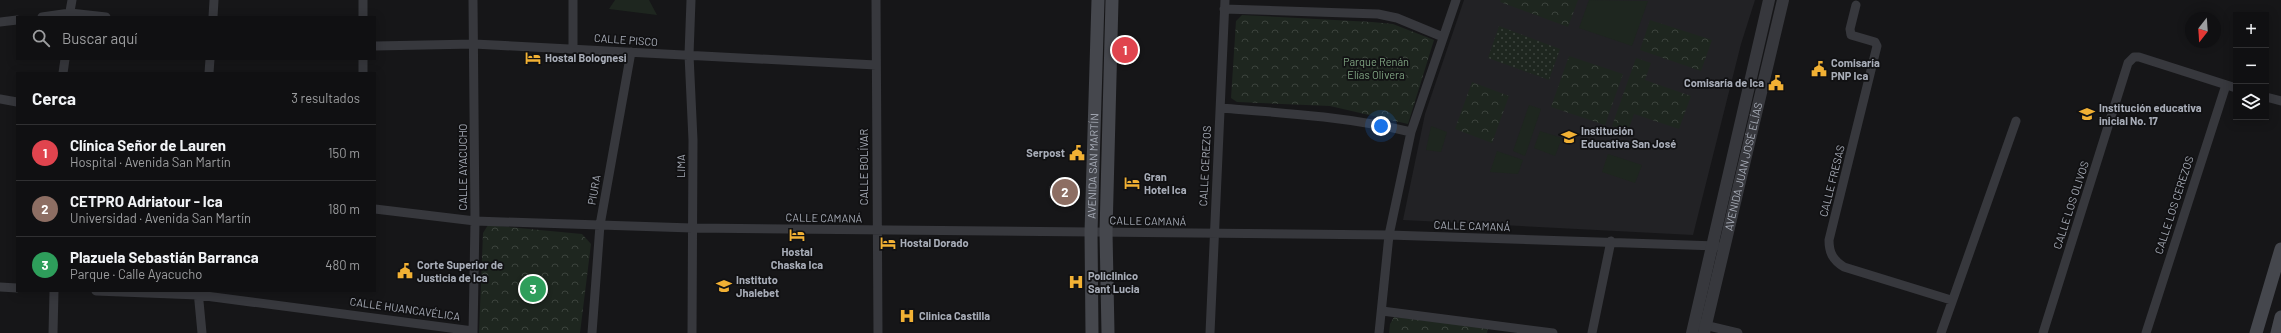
<!DOCTYPE html>
<html lang="es">
<head>
<meta charset="utf-8">
<style>
  :root { --surface:#101012; --page:#1e1e20; --text:#f1f3f6; --muted:#9c9d9f; --line:#303032; --accent:#1a73e8 }
  body { margin:0; font-family:Barlow,sans-serif; background:var(--page); color:var(--text) }
  .controls { position:absolute; right:12px; top:12px; display:grid; overflow:hidden; border-radius:0px; box-shadow:0 2px 10px #0003 }
  .controls button { width:36px; height:36px; display:grid; place-items:center; padding:0; border:0; border-bottom:1px solid var(--line); background:var(--surface); color:var(--text); font:20px sans-serif }
  .compass { position:absolute; left:2185px; top:12px; width:36px; height:36px; border-radius:50%; background:var(--surface); box-shadow:0 2px 10px #0003; rotate:197deg }
  .you { position:absolute; left:1381px; top:126px; width:14px; height:14px; margin:-10px; border:3px solid #fff; border-radius:50%; background:#1a73e8; box-shadow:0 0 0 6px #1a73e833 }
  .badge { display:grid; place-items:center; width:26px; height:26px; border-radius:50%; background:var(--accent); color:#fff; font-size:13px; font-weight:700 }
  .pin { position:absolute; translate:-50% -50%; border:2px solid #fff; box-shadow:0 1px 4px #0006 }
  .list { margin:0; padding:0; list-style:none }
  h2 { display:flex; justify-content:space-between; align-items:center; height:52px; margin:0; padding:0 16px; font-size:17px }
  h2 small { font-size:13px; font-weight:400; color:var(--muted) }
  .list li { display:grid; grid-template-columns:26px 1fr auto; gap:12px; align-items:center; box-sizing:border-box; height:56px; padding:0 16px; border-top:1px solid var(--line) }
  .list b { display:block; font-size:15px; white-space:nowrap }
  .list p { margin:0; font-size:13px; white-space:nowrap; color:var(--muted) }
  .list em { font-size:13px; font-style:normal; color:var(--muted) }
  .icon { flex:none; width:22px; height:22px; fill:none; stroke:currentColor; stroke-width:2; stroke-linecap:round; stroke-linejoin:round }
  .map { position:relative; flex:none; width:2281px; height:333px; overflow:hidden }
  .search { position:absolute; background:var(--surface); box-shadow:0 2px 10px #0003; left:16px; top:16px; width:360px; height:44px; display:flex; align-items:center; gap:10px; box-sizing:border-box; padding:0 14px; border-radius:0px; color:var(--muted); font-size:15px }
  .panel { position:absolute; background:var(--surface); box-shadow:0 2px 10px #0003; left:16px; top:72px; width:360px; height:220px; border-radius:0px }
  .map>svg:first-child { display:block }
  .built { fill:#222225 }
  .grass { fill:#1e261f }
  .park { fill:url(#park-crowns) }
  .garden { fill:url(#garden-dots) }
  .lines { fill:none; stroke-linecap:round; stroke-linejoin:round }
  .minor { stroke:#37383d; stroke-width:9 }
  .tertiary { stroke:#37383d; stroke-width:12 }
  .secondary { stroke:#45474d; stroke-width:13 }
  .labels { text-anchor:middle; stroke-width:3.5; stroke-linejoin:round; paint-order:stroke }
  .street-label { font-size:11px; fill:#a8adb8; stroke:#111113 }
  .poi-label { font-size:11px; font-weight:bold; fill:#a8adb8; stroke:#111113; text-anchor:start }
  .park-label { font-size:11px; fill:#7fa381; stroke:#111113 }
</style>
</head>
<body>
<div class="map">
<svg width="2281" height="333" viewBox="0 0 2281 333">
  <defs>
    <pattern id="park-crowns" width="20" height="18" patternUnits="userSpaceOnUse"><rect width="20" height="18" fill="#1e261f"/><path d="M2 6a3 3 0 1 1 6 0M12 15a3 3 0 1 1 6 0" fill="none" stroke="#3c433d"/></pattern>
    <pattern id="garden-dots" width="8" height="8" patternUnits="userSpaceOnUse"><rect width="8" height="8" fill="#1e261f"/><path d="M2 2h.1M6 6h.1" fill="none" stroke="#3c433d" stroke-width="1.8" stroke-linecap="round"/></pattern>
  </defs>
  <rect width="100%" height="100%" fill="#161618"/>
  <path class="built" d="M1464 0H1755L1741 44 1693 235 1403 220 1425 114Z
    M1080 185V198H1049V186Z"/>
  <path class="grass" d="M615 0H649L657 15 609 9Z
    M1589 0 1648 1 1632 46 1579 28Z
    M1529 105 1541 109 1525 156 1513 151Z
    M1431 126 1447 132 1441 152 1426 150Z
    M1540 131 1562 138 1555 156 1534 148Z
    M1497 151 1523 160 1518 174 1490 172Z
    M1608 154 1642 165 1635 183 1602 172Z"/>
  <path class="park" d="M1501 0H1578L1568 27 1500 2Z
    M1242 15 1372 22 1393 24 1434 40 1408 124 1330 106 1237 102 1231 98 1236 21Z
    M1650 20 1712 40 1701 71 1640 50Z
    M1569 56 1623 74 1605 125 1551 107Z
    M1636 58 1651 63 1645 80 1691 96 1679 129 1634 114 1628 131 1612 126Z
    M1472 82 1509 96 1492 143 1455 129Z
    M488 225 582 234 591 244 580 333H479L483 233Z
    M1394 317 1488 328 1487 333H1389L1390 324Z"/>
  <path class="garden" d="M1499 26 1560 49 1549 80 1488 58Z"/>
  <g class="lines">
    <path class="minor" d="M363 0V17
      M691 0 689 55 693 140 692 333
      M876 0 878 333
      M1856 5 1850 29 1851 35 1875 42 1877 46 1829 240C1829 253 1833 260 1844 267L1951 300
      M1224 9 1378 14 1397 18 1443 37
      M42 17 70 13 106 17
      M69 17 72 0
      M213 17 214 0
      M0 22 17 20
      M375 46 474 44 876 65
      M573 48V0
      M63 73 65 59
      M209 73 210 59
      M363 73V59
      M2266 97 2281 101
      M0 99 17 102
      M1221 108C1285 113 1348 117 1411 132
      M375 209 475 221 692 228 1389 235 1717 246
      M0 287 17 288
      M96 291 198 295 473 331
      M198 291 202 333
      M1382 311 1553 333
      M1700 324 1738 333
      M53 333 54 291
      M473 333 475 221 473 0
      M592 333 600 225 631 52
      M1210 333 1225 0
      M1379 333 1389 235 1411 132 1456 0
      M1592 333 1611 241
      M1941 333 2016 121
      M2043 333 2128 63 2134 57H2139L2236 88
      M2146 333 2226 85"/>
    <g class="tertiary">
      <path d="M1692 333 1769 0"/>
      <path id="s1" d="M1704 333 1783 0"/>
    </g>
    <g class="secondary">
      <path id="s2" d="M1092 333 1091 232 1098 0"/>
      <path d="M1108 333 1106 232 1112 0"/>
      <path d="M2256 333 2281 249"/>
      <path d="M2277 333 2281 317"/>
    </g>
  </g>
  <defs>
    <symbol id="hotel-bare" viewBox="-9 -9 18 18"><path d="M-6-4.5h1.5V1H6V5H4.5V3h-9V5H-6ZM-4 0a1.8 1.8 0 1 1 3.6 0ZM.5 0V-2.5h3Q6-2.5 6 0Z" fill="#f2b134" stroke="#111113" stroke-width="2.5" paint-order="stroke"/></symbol>
    <symbol id="civic-bare" viewBox="-9 -9 18 18"><path d="M-.6-6.5H3V-4.5H.6V-3L4-1V1h2V6H-6V1h2V-1L-.6-3ZM-1.2 2.5V6h2.4V2.5Z" fill="#f2b134" stroke="#111113" stroke-width="2.5" paint-order="stroke"/></symbol>
    <symbol id="school-bare" viewBox="-9 -9 18 18"><path d="M0-5L7-2L0 1L-7-2ZM-4 1L0 2.5L4 1V4Q0 6-4 4Z" fill="#f2b134" stroke="#111113" stroke-width="2.5" paint-order="stroke"/></symbol>
    <symbol id="hospital-bare" viewBox="-9 -9 18 18"><path d="M-5-5h3v3.5h4V-5h3V5h-3V1.5h-4V5h-3Z" fill="#f2b134" stroke="#111113" stroke-width="2.5" paint-order="stroke"/></symbol>
    <symbol id="university-bare" viewBox="-9 -9 18 18"><path d="M0-5L7-2L0 1L-7-2ZM-4 1L0 2.5L4 1V4Q0 6-4 4Z" fill="#f2b134" stroke="#111113" stroke-width="2.5" paint-order="stroke"/></symbol>
  </defs>
  <g fill-rule="evenodd">
    <use href="#hotel-bare" x="522" y="47" width="22" height="22"/>
    <use href="#civic-bare" x="1808" y="58" width="22" height="22"/>
    <use href="#civic-bare" x="1765" y="72" width="22" height="22"/>
    <use href="#school-bare" x="2076" y="103" width="22" height="22"/>
    <use href="#school-bare" x="1558" y="126" width="22" height="22"/>
    <use href="#civic-bare" x="1066" y="142" width="22" height="22"/>
    <use href="#hotel-bare" x="1121" y="172" width="22" height="22"/>
    <use href="#hotel-bare" x="786" y="224" width="22" height="22"/>
    <use href="#hotel-bare" x="877" y="232" width="22" height="22"/>
    <use href="#civic-bare" x="394" y="260" width="22" height="22"/>
    <use href="#hospital-bare" x="1065" y="271" width="22" height="22"/>
    <use href="#university-bare" x="713" y="275" width="22" height="22"/>
    <use href="#hospital-bare" x="896" y="305" width="22" height="22"/>
  </g>
  <g class="labels">
    <g class="street-label">
      <text transform="translate(626 40) rotate(4)" y="4">CALLE PISCO</text>
      <text transform="translate(681 166) rotate(-89)" y="4">LIMA</text>
      <text dy="4" stroke="none"><textPath href="#s2" startOffset="167">AVENIDA SAN MARTÍN</textPath></text>
      <text transform="translate(1205 166) rotate(-87)" y="4">CALLE CEREZOS</text>
      <text dy="4" stroke="none"><textPath href="#s1" startOffset="171">AVENIDA JUAN JOSÉ ELÍAS</textPath></text>
      <text transform="translate(463 167) rotate(-90)" y="4">CALLE AYACUCHO</text>
      <text transform="translate(864 167) rotate(-90)" y="4">CALLE BOLÍVAR</text>
      <text transform="translate(1832 181) rotate(-76)" y="4">CALLE FRESAS</text>
      <text transform="translate(594 190) rotate(-80)" y="4">PIURA</text>
      <text transform="translate(2071 205) rotate(-72)" y="4">CALLE LOS OLIVOS</text>
      <text transform="translate(2174 205) rotate(-72)" y="4">CALLE LOS CEREZOS</text>
      <text transform="translate(824 218) rotate(1)" y="4">CALLE CAMANÁ</text>
      <text transform="translate(1148 221) rotate(1)" y="4">CALLE CAMANÁ</text>
      <text transform="translate(1472 226) rotate(2)" y="4">CALLE CAMANÁ</text>
      <text transform="translate(405 309) rotate(8)" y="4">CALLE HUANCAVÉLICA</text>
    </g>
    <g class="poi-label">
      <text x="545" y="62">Hostal Bolognesi</text>
      <text x="1831" y="67">Comisaría<tspan x="1831" dy="13">PNP Ica</tspan></text>
      <text x="1764" y="87" text-anchor="end">Comisaría de Ica</text>
      <text x="2099" y="112">Institución educativa<tspan x="2099" dy="13">inicial No. 17</tspan></text>
      <text x="1581" y="135">Institución<tspan x="1581" dy="13">Educativa San José</tspan></text>
      <text x="1065" y="157" text-anchor="end">Serpost</text>
      <text x="1144" y="181">Gran<tspan x="1144" dy="13">Hotel Ica</tspan></text>
      <text x="900" y="247">Hostal Dorado</text>
      <text x="797" y="256" text-anchor="middle">Hostal<tspan x="797" dy="13">Chaska Ica</tspan></text>
      <text x="417" y="269">Corte Superior de<tspan x="417" dy="13">Justicia de Ica</tspan></text>
      <text x="1088" y="280">Policlinico<tspan x="1088" dy="13">Sant Lucia</tspan></text>
      <text x="736" y="284">Instituto<tspan x="736" dy="13">Jhalebet</tspan></text>
      <text x="919" y="320">Clinica Castilla</text>
    </g>
    <g class="park-label">
      <text x="1376" y="66">Parque Renán<tspan x="1376" dy="13">Elías Olivera</tspan></text>
    </g>
  </g>
</svg>
<div class="controls">
<button>+</button>
<button>−</button>
<button><svg class="icon" aria-label="layers" viewBox="0 0 24 24"><path d="M12 4l9 5-9 5-9-5zM3 14l9 5 9-5"/></svg></button>
</div>
<svg class="compass" viewBox="-18 -18 36 36"><path d="M0-13l5 13h-10z" fill="#e53935"/><path d="M0 13l5-13h-10z" fill="#9c9d9f"/></svg>
<div class="you"></div>
<div class="pin badge" style="left:1125px;top:50px;background:#e0444e">1</div>
<div class="pin badge" style="left:1065px;top:192px;background:#8d6e63">2</div>
<div class="pin badge" style="left:533px;top:289px;background:#2e9e5b">3</div>
<div class="search"><svg class="icon" aria-label="search" viewBox="0 0 24 24"><circle cx="10" cy="10" r="6"/><path d="M15 15l6 6"/></svg>Buscar aquí</div>
<section class="panel">
<h2>Cerca<small>3 resultados</small></h2>
<ul class="list">
<li><span class="badge" style="background:#e0444e">1</span><div><b>Clínica Señor de Lauren</b><p>Hospital · Avenida San Martín</p></div><em>150 m</em></li>
<li><span class="badge" style="background:#8d6e63">2</span><div><b>CETPRO Adriatour - Ica</b><p>Universidad · Avenida San Martín</p></div><em>180 m</em></li>
<li><span class="badge" style="background:#2e9e5b">3</span><div><b>Plazuela Sebastián Barranca</b><p>Parque · Calle Ayacucho</p></div><em>480 m</em></li>
</ul>
</section>
</div>
</body>
</html>
